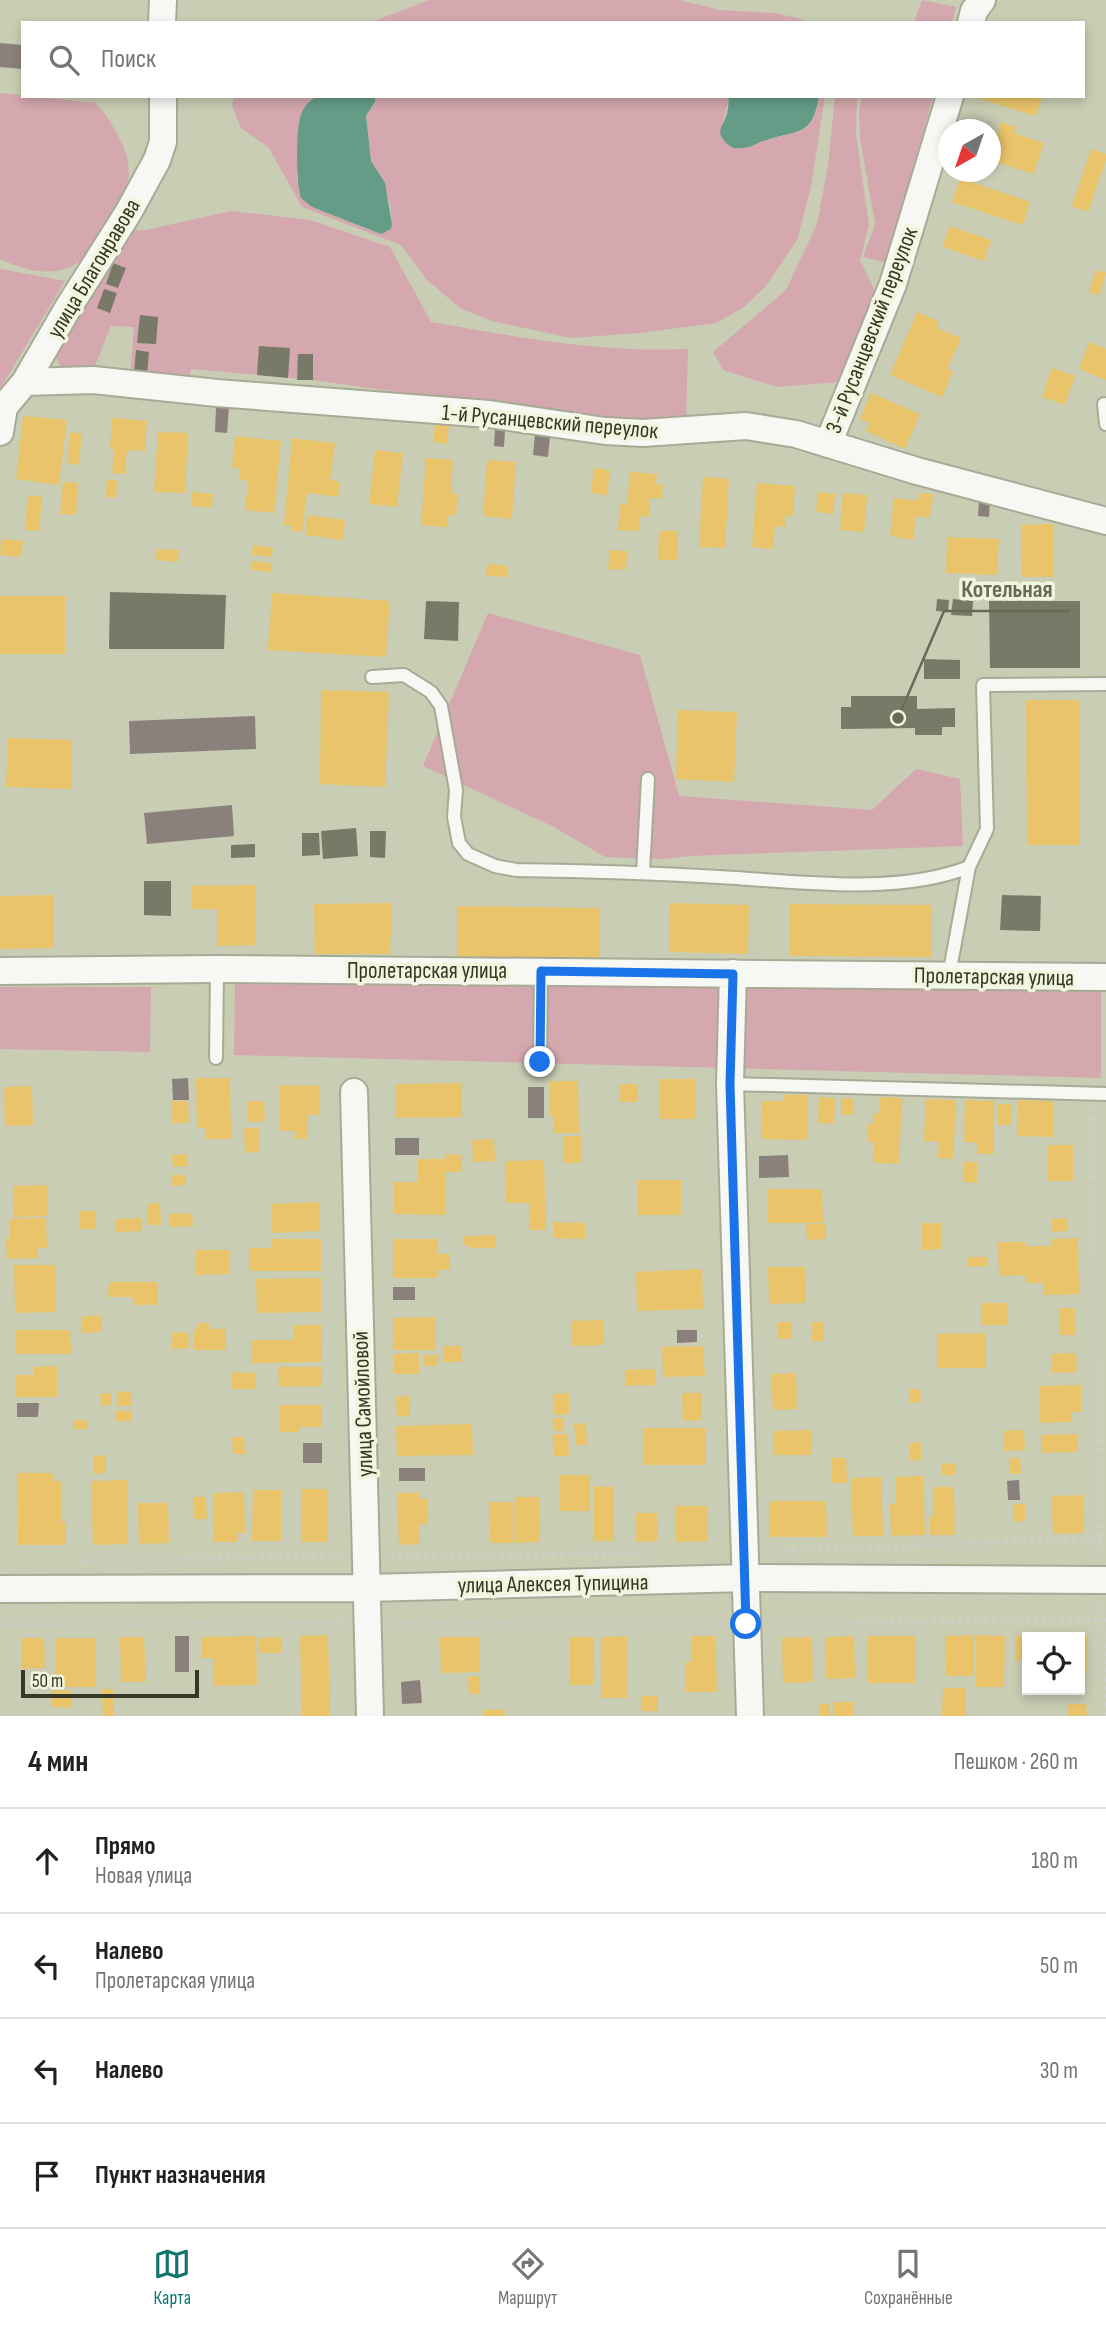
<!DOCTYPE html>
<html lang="ru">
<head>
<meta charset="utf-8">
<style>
  :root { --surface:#fff; --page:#f6f6f6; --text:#202124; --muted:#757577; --line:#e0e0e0; --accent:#0f766e }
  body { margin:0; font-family:"Sofia Sans Condensed",sans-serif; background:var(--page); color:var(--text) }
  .controls { position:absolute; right:21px; bottom:21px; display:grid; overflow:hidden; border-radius:0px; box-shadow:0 4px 10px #0003 }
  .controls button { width:63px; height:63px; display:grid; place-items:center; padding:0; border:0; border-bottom:2px solid var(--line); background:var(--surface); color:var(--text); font:35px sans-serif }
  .compass { position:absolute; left:938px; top:119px; width:63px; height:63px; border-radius:50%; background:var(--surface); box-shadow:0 4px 10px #0003; rotate:220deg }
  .scale { position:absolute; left:21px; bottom:18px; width:178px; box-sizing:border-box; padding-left:7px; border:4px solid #343824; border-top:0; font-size:19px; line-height:24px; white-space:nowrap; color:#343824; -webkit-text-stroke:5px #f2f6de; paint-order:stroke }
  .stop { position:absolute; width:21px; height:21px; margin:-16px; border:5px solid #1a73e8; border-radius:50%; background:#fff }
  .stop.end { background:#1a73e8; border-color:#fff; box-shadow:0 2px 7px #0008 }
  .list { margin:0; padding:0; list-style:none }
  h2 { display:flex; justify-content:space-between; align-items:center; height:91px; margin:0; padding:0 28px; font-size:30px }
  h2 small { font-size:23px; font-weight:400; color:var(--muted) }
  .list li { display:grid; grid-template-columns:46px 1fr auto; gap:21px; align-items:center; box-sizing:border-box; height:105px; padding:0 28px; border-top:2px solid var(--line) }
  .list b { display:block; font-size:26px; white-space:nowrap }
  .list p { margin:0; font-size:23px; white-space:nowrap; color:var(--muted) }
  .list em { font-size:23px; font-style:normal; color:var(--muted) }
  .icon { flex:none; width:38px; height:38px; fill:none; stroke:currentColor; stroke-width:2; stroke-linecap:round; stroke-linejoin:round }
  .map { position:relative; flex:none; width:1106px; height:1716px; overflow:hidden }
  .search { position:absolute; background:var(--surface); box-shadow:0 4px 10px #0003; left:21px; right:21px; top:21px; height:77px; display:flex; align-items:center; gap:18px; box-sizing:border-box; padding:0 24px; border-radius:0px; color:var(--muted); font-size:26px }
  .sheet { height:511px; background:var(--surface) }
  nav { display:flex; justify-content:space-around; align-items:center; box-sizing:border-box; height:98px; border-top:2px solid var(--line); background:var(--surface); font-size:19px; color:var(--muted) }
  nav a { display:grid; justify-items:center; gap:4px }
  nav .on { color:var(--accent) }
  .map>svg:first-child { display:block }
  .green { fill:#d4a8ae }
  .water { fill:#659c88 }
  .homes { fill:#e9c46a }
  .industry { fill:#8a817c }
  .building { fill:#797967 }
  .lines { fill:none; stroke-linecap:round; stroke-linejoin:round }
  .service-casing { stroke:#a7ab95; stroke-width:16 }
  .minor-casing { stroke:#a7ab95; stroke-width:30 }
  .path { stroke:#cdcfc7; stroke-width:4.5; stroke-dasharray:3.5 5; stroke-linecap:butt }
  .service { stroke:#f7f8f4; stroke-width:12 }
  .minor { stroke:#f7f8f4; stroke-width:26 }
  .route { stroke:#1a73e8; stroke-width:9 }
  .labels { text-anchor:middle; stroke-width:7; stroke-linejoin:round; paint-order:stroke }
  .street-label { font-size:23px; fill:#343824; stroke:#f2f6de }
  .leader { fill:none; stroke:#686c56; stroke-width:2.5 }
  .callout-dot { fill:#686c56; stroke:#f2f6de; stroke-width:2.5 }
  .callout-label { font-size:24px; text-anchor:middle; font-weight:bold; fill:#686c56; stroke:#f2f6de; stroke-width:7; stroke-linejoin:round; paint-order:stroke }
</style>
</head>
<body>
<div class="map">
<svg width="1106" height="1716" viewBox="0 0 1106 1716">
  <rect width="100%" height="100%" fill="#c8cdb3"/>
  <path class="green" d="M429 0H679L720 10 775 13 801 19 809 23H369Z
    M922 0 956 7 952 23H914Z
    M0 93 95 103C105 111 111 123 117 134 140 174 126 193 105 229 95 244 86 261 68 268 44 276 22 269 0 259Z
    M234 96H317L305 106 299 122 297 179 312 207 381 234 392 224 390 203 371 161 366 116 375 103V96H729C727 111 721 123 721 137L733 148C753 149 753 144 770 139 801 129 812 137 819 96H825L811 187 797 240 766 286 744 307 716 323 640 333 572 338 492 321 460 308 427 280 401 245 302 207 269 148 241 128 232 106Z
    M835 96H857L856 135 869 225 860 260 879 300 864 337 838 382 777 387 723 370 713 352 786 290 817 224 828 166Z
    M862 96H933L887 263 863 257 875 224 860 138 859 112Z
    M231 211 310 220 390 247 431 322C517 337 601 353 688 349L686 423 555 414 313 380 191 369 189 381 130 376 134 327 111 326 92 373H64L56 358 127 231 146 230Z
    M0 269 65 281 0 389Z
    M488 613 640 655 679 796 872 810 916 769 960 779 963 846 690 856 662 859 605 857 554 827 423 766Z
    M235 984 1101 991V1078L234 1055Z
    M0 987H151L150 1052 0 1049Z"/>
  <path class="water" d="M317 96 375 97V102L366 116 371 161 385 183 392 224 391 229 381 234 312 207 301 198C296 183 296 135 300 118 302 108 309 101 317 96Z
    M729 96H819C812 136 801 129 770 139 754 143 752 150 733 148 709 132 726 127 728 108 729 104 728 100 729 96Z"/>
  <path class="homes" d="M981 96H1042L1036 116 980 99Z
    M1001 122 1016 127 1014 133 1044 143 1034 174 990 160V135L997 137Z
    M1091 149 1106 154V160L1088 212 1072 206Z
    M960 178 1030 202 1023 225 952 202Z
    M949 226 991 240 984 261 943 247Z
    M1096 270 1106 273 1099 295 1089 292Z
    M917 312 938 321 937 328 961 338 947 369 953 371 942 397 890 375Z
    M1089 342 1106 349V380L1079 369Z
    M1052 368 1075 376 1065 405 1042 397Z
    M871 393 920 414 905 449 866 431 870 423 860 419Z
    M23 416 67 420 59 485 16 479Z
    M112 418 147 421 145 451 127 450 125 474 112 473 114 449H110Z
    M435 424 449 425 447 444 433 442Z
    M70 432 82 434 79 465 67 463Z
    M158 432 188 433 185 493 154 492Z
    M235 436 281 441 274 513 245 510 248 481 239 480 240 468H232Z
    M292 438 335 443 330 480 340 482 338 497 307 493 302 532 292 531V526L284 525Z
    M375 450 403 453 397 507 369 504Z
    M426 458 453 460 451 493 458 494 456 516 448 515 447 527 421 525Z
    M487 460 516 462 512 519 483 516Z
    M594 468 610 470 607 495 591 493Z
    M630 472 657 474 656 484 663 485 662 499 650 498 649 517 640 516 639 531 618 530 620 504 627 505Z
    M703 477 729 479 725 548 699 547Z
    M107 480H117L116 498 106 497Z
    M63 482 78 483 76 515 60 514Z
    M757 483 795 486 793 516 786 515V527L775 526 773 549 752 547Z
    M192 492 213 494 212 508 191 506Z
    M818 492 835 494 833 514 816 512Z
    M843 493 867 495 864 532 840 530Z
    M919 493 933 494 930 518 916 516 913 540 890 536 894 498 918 501Z
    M28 496H42L39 531 25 530Z
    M307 515 345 520 343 540 305 535Z
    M1053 524V577H1022L1021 525Z
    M659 531H678L677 560H658Z
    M947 537 999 539 997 575 946 573Z
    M1 539 23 541 21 557 0 555Z
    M253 545 273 548 272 557 252 555Z
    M157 549 179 550 178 562 156 560Z
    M610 550 627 551 626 570 608 569Z
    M252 561 272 563 271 572 251 570Z
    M487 564 508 566 507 577 486 576Z
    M272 593 390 601 386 657 268 650Z
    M0 596H65V654H0Z
    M321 690 389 692 385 787 320 784Z
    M1026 700H1079L1080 845H1027Z
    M678 710 737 712 734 782 676 779Z
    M8 738 72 740 71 789 6 787Z
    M256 885V945L217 946V909H191V886Z
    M54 895V948L0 949V896Z
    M392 903 390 954H315L314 904Z
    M670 903 749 905 748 954 669 952Z
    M790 904 932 905V957L790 956Z
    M457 906 599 908V963L457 961Z
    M196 1078H230L231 1139H205V1128H197Z
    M659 1079H696V1119H659Z
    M550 1081H578L579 1133H554V1116H550Z
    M462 1083V1117L395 1118V1084Z
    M619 1084H638V1102H619Z
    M279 1085 320 1086 319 1115H308V1139H294L295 1131H279Z
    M32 1086 33 1125 5 1126 4 1087Z
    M784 1095H808L807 1140 761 1139 762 1101H784Z
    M819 1097 835 1098 834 1124 818 1123Z
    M879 1097 902 1098 899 1164 873 1163 874 1142H868V1124H873V1113H879Z
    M841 1098 854 1099 853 1115H841Z
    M926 1099 956 1100 953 1159 938 1158 939 1142 924 1141Z
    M965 1100 994 1101V1154H977V1143L964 1142Z
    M1018 1100 1053 1101V1137L1017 1136Z
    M172 1101H188L189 1123H172Z
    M247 1101H264L265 1121 248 1122Z
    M998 1104H1012L1011 1125H998Z
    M244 1128H259V1152L245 1153Z
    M563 1136H581V1163H563Z
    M494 1139 495 1161 473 1162 472 1140Z
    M1047 1145H1073V1181H1047Z
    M188 1154V1166L173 1167 172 1155Z
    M445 1154 462 1155V1172H445V1215L394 1214V1182H418V1159H445Z
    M544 1160 546 1230H530L529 1203H506L505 1161Z
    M964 1162H977V1183L963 1182Z
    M172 1175H186V1185L172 1186Z
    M638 1180H681V1215H638Z
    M47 1185 48 1216 14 1217 13 1186Z
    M768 1189H822L823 1223H768Z
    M319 1202 320 1231 272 1233 271 1204Z
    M160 1203 161 1225H147V1204Z
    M79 1211H96V1229H80Z
    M192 1213 193 1226 170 1227 169 1214Z
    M46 1218 47 1248H38V1258L7 1259 6 1239H10V1219Z
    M142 1218V1231L116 1232 115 1219Z
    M1067 1218 1068 1231 1052 1232V1219Z
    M554 1222 585 1223V1239L554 1238Z
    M922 1223H941V1249L922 1250Z
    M806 1224H826V1239L807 1240Z
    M496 1235V1248H470V1245H463V1236Z
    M1078 1238 1079 1294 1044 1295 1043 1283H1026V1275L999 1276 998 1242H1025L1026 1246H1052V1239Z
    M271 1239H321V1271H249V1248H272Z
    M393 1239H438V1254H450V1270H438V1278H393Z
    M196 1250H229V1274L196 1275Z
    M967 1257H988V1266L967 1267Z
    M14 1265H55L56 1312 15 1313Z
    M768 1267H805L806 1303 769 1304Z
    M702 1269 703 1309 637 1311 636 1272Z
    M321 1278V1312L257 1313 256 1279Z
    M109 1282H158V1305H133V1297H108Z
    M981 1303H1008V1325H981Z
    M1059 1308H1075V1335H1059Z
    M102 1315V1332L82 1333 81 1317Z
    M436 1317V1350H394L393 1318Z
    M603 1320 604 1345 572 1346 571 1321Z
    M778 1322H792V1339H778Z
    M812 1322H824V1341H812Z
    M198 1323H210V1329H226V1350H194V1329H198Z
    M294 1325H321L322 1362 251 1363V1340H294Z
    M16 1330H70L71 1354H16Z
    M188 1332 189 1348 172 1349V1333Z
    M986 1333V1368H937V1334Z
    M443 1346H461L462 1362H443Z
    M703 1346 705 1376 663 1377 662 1347Z
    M419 1353V1374H394V1354Z
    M1076 1353 1077 1372 1051 1373V1354Z
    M423 1355H438V1366H424Z
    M57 1366V1397H16V1375H34V1367Z
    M278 1367H321L322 1386 279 1387Z
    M655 1369V1385L626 1386 625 1370Z
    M232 1372 255 1373V1389H232Z
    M796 1373 797 1409 773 1410 771 1374Z
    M1081 1385V1412H1071V1422L1039 1423V1386Z
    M909 1389H920L921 1402 910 1403Z
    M117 1391 132 1392V1406H117Z
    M111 1393 112 1405 101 1406 100 1394Z
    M569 1393V1414L554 1415 553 1394Z
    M682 1393H702V1420L683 1421Z
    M409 1396 410 1416 397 1417 396 1397Z
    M279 1405H322V1427H299V1432H280Z
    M115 1411H132V1421H115Z
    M553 1418H564V1431H554Z
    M73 1420H87V1429H73Z
    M586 1423 587 1445H576L574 1424Z
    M472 1424 473 1455 397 1456 396 1426Z
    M643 1428H706V1465H643Z
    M812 1430V1455H773V1431Z
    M1024 1430 1025 1450 1004 1451V1431Z
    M553 1434H568L569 1456H554Z
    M1077 1434 1078 1452 1041 1453V1435Z
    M232 1437H244L245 1454H233Z
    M921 1442V1460L910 1461V1443Z
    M106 1455V1473L94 1474V1456Z
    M831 1458H846L847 1483H832Z
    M1009 1458H1020L1021 1473 1010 1474Z
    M942 1463 956 1464V1475H942Z
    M17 1473H53V1481H61V1522H66V1545H18Z
    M559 1475H590V1511H559Z
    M923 1476 925 1535 891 1536 890 1504H895V1477Z
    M881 1477 883 1536H853L851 1478Z
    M127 1480 128 1544 93 1545 91 1481Z
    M594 1486 614 1487V1541H594Z
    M933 1487H954L955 1535H930V1516H934Z
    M301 1489H328V1542H301Z
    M253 1490H281V1541H252Z
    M244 1492 245 1533H238V1542H214L213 1493Z
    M397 1493H419L420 1499H427L428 1524H419L420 1544 399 1545Z
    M1083 1495 1084 1533 1053 1534 1051 1496Z
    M193 1497H206L207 1519H194Z
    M515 1497H539L540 1542 516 1543Z
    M769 1501H826L827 1537H769Z
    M489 1502H513L514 1543H490Z
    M138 1503H168L169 1543 139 1544Z
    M1013 1504H1025V1521L1014 1522Z
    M675 1506H708V1541L676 1542Z
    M636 1513H657L658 1541 636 1542Z
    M328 1635 330 1716H302L300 1636Z
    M974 1635V1676H946L945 1636Z
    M976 1635 1005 1636 1004 1687H976Z
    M1080 1635H1087V1673H1080Z
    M256 1636 257 1685 214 1686 213 1658H202V1637Z
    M627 1636V1698H601V1637Z
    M692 1636H715L717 1692H686L685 1662H692Z
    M854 1636 855 1678 826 1679 825 1637Z
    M868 1636H916V1683H868Z
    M1015 1636H1027V1660L1015 1661Z
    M120 1637H144L146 1682H121Z
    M282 1637V1653H259L258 1638Z
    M440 1637H479L480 1672 441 1673Z
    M570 1637H594L593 1685H570Z
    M812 1637 813 1682 783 1683 782 1638Z
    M22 1638H44L45 1668 22 1669Z
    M56 1638H96V1687H56Z
    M479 1676 480 1694H469L468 1677Z
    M943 1688H966V1716H942Z
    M102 1689H113L114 1716H103Z
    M51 1690 71 1691V1708L51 1707Z
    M641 1696H658V1711H641Z
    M833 1702H853V1716H833Z
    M819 1704H830V1716H819Z
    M1067 1704H1086L1087 1715 1068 1716Z
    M504 1709 505 1716H484V1710Z"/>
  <path class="industry" d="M0 43 23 45V69L0 67Z
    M216 407H229L227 433 215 432Z
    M495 430 505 431 504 447 494 446Z
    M535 434 550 436 548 457 533 455Z
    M979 501 990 502 989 517 978 516Z
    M255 716 256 749 130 754 129 721Z
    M232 805 234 836 147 844 144 813Z
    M188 1078 189 1100H173L172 1079Z
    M528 1087H544V1118H528Z
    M395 1138H419V1155H395Z
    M788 1155 789 1177 759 1178V1156Z
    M393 1287H415V1300H393Z
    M677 1330H697V1342L677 1343Z
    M17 1403H39L38 1417H17Z
    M303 1443H322V1463H303Z
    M399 1468H425V1481H399Z
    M1019 1480 1020 1500H1008L1007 1481Z
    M175 1636H189V1672H175Z
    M420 1680 422 1703 402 1704 401 1682Z"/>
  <path class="building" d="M113 263 126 268 118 288 106 284Z
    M104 289 117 293 110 313 97 308Z
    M140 315 158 317 156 344 137 343Z
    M259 346 290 348 288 378 257 375Z
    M136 350 149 352 147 374 134 373Z
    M298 354H313V380H297Z
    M110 592 226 595 224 649H109Z
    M937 599 949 600 948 612 936 611Z
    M953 599 973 601 972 616 951 615Z
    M426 601 459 602 458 641 424 639Z
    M989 601H1080V668H990Z
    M924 659 960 660V679H924Z
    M851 696H917V709L955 708V727H942V735H915V728L841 729V707H851Z
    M356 828 358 856 323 859 321 831Z
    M370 831H386L385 858 370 857Z
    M302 833H319L320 855 302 856Z
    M255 844V857L231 858V845Z
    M144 881H171V916L144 915Z
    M1002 895 1041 896 1040 931 1000 930Z"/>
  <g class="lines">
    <defs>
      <path id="service" d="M1104 404 1106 424
        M372 677 404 675 431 692 441 706 456 790 454 817 459 843 468 854 495 866 516 870C584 871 651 873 719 877 796 881 896 896 969 867L987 829 983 685 1106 684
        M643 872 648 779
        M949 975 969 867
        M216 1058 217 969
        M540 1062 541 971
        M730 1084 1106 1094"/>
      <path id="minor" d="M162 23 163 0
        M971 23 974 11 982 0
        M25 382 93 380 217 393 489 414 605 431 643 433 746 426 796 434 917 471 1106 521
        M0 432 4 407 25 382 68 308 128 213 157 160 163 142V96
        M828 444 893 284 950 96
        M0 971 217 969 1106 977
        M733 973 730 1084 750 1716
        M354 1092 370 1716
        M0 1589 367 1588 745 1578 1106 1580"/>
    </defs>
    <use href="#service" class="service-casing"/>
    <use href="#minor" class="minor-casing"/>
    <path class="path" d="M1092 1108 1101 1558
      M775 1551 1106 1538
      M390 1556 650 1553
      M82 1561 342 1556
      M1102 1601 1106 1716
      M389 1623 724 1624
      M771 1624 1106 1620
      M0 1625 346 1623"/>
    <use href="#service" class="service"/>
    <use href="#minor" class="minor"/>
  </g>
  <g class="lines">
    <path class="route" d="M540 1062 541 971 733 974 730 1084 746 1624"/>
  </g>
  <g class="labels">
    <g class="street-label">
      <text transform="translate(93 268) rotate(-59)" y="8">улица Благонравова</text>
      <text transform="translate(871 330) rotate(-69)" y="8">3-й Русанцевский переулок</text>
      <text transform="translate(550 421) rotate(5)" y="8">1-й Русанцевский переулок</text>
      <text x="427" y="978">Пролетарская улица</text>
      <text transform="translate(994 976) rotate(1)" y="8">Пролетарская улица</text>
      <text transform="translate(362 1404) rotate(-92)" y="8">улица Самойловой</text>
      <text transform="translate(553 1583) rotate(-1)" y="8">улица Алексея Тупицина</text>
    </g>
  </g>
  <path class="leader" d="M898 718L944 611H1070"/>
  <circle class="callout-dot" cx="898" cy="718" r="7"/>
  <g class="callout-label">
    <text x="1007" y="597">Котельная</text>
  </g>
</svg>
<div class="controls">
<button><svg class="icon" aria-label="locate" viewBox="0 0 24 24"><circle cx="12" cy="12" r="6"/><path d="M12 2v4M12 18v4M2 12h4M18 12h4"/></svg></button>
</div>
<svg class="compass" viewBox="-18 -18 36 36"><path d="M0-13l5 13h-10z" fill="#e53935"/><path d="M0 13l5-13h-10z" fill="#757577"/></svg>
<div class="scale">50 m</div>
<div class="stop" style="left:746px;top:1624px"></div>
<div class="stop end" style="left:540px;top:1062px"></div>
<div class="search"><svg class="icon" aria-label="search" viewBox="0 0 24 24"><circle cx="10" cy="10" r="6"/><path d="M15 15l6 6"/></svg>Поиск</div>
</div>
<section class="sheet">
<h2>4 мин<small>Пешком · 260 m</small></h2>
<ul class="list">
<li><svg class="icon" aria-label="ahead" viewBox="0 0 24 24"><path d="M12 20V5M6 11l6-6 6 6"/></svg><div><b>Прямо</b><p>Новая улица</p></div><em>180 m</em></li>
<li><svg class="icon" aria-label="left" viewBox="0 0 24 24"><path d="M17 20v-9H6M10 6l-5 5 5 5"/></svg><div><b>Налево</b><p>Пролетарская улица</p></div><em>50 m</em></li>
<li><svg class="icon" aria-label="left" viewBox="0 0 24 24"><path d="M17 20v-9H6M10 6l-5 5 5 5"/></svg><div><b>Налево</b></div><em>30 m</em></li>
<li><svg class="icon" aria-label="arrive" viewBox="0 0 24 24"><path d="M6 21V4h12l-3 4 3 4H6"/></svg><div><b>Пункт назначения</b></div></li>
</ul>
</section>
<nav>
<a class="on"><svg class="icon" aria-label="map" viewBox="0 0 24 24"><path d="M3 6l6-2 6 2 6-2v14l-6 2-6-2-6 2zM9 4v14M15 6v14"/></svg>Карта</a>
<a><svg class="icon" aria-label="directions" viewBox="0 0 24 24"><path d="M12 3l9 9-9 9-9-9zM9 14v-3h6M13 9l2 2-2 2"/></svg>Маршрут</a>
<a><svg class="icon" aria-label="saved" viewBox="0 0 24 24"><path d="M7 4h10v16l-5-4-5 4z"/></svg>Сохранённые</a>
</nav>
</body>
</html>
